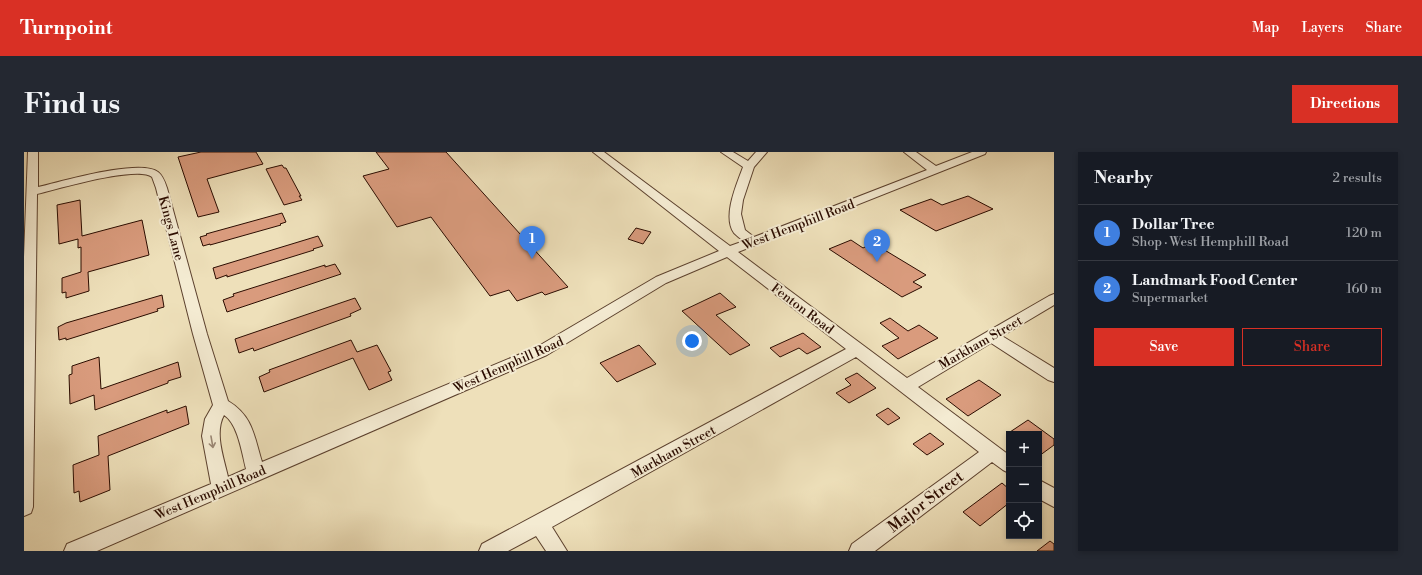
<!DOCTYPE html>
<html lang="en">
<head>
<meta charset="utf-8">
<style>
  :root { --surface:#171b24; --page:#242831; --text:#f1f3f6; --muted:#9ea1a6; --line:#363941; --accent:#d93025 }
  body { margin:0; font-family:"Libre Bodoni",serif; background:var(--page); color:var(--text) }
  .controls { position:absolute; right:12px; bottom:12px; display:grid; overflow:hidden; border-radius:0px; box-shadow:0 2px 6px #0003 }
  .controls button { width:36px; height:36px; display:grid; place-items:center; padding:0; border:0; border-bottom:1px solid var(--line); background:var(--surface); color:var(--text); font:20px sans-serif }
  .you { position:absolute; left:668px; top:189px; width:14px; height:14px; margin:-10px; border:3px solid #fff; border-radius:50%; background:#1a73e8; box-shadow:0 0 0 6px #1a73e833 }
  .badge { display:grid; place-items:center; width:26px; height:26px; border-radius:50%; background:var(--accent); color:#fff; font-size:13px; font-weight:700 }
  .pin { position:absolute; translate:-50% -33px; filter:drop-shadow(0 1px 2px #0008) }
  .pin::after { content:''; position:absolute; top:21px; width:14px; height:12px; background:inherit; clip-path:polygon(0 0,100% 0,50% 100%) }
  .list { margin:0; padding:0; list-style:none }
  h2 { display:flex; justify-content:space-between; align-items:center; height:52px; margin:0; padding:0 16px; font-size:17px }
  h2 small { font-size:13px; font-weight:400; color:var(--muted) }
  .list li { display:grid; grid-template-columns:26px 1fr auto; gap:12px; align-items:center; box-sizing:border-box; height:56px; padding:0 16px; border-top:1px solid var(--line) }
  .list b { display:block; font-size:15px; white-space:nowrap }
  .list p { margin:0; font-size:13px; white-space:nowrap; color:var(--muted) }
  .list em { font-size:13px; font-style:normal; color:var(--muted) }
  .actions { display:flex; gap:8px; padding:12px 16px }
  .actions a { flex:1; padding:9px 0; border:1px solid var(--accent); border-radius:0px; text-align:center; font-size:14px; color:var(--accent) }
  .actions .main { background:var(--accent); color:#fff }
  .icon { flex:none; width:22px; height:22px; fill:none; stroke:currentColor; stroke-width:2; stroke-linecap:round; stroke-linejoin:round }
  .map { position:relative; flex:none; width:1030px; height:399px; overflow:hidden; border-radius:0px }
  header { display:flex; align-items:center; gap:24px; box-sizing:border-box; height:56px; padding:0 20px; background:var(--accent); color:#fff }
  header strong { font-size:19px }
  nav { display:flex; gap:22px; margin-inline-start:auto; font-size:14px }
  .intro { display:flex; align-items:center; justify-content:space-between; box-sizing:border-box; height:96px; padding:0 24px }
  h1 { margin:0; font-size:28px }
  .button { padding:10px 18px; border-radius:0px; background:var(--accent); color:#fff; font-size:14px; font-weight:700 }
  main { display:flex; gap:24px; padding:0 24px }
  aside { flex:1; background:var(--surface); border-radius:0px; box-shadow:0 2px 6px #0003 }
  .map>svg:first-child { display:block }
  .building { fill:#d99b7d; stroke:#2b0c00 }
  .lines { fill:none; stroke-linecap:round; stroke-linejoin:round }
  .minor-casing { stroke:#5c412e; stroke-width:2 }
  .minor { fill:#f4ebd2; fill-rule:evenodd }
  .oneway { stroke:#9a8774 }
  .labels { text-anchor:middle; stroke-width:4; stroke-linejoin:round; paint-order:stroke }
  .street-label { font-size:13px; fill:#2b0c00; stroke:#f4ebd2 }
  .near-street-label { font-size:16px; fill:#2b0c00; stroke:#f4ebd2 }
</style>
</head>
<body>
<header>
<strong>Turnpoint</strong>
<nav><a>Map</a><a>Layers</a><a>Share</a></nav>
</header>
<div class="intro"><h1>Find us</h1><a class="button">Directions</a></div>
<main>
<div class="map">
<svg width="1030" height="399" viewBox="0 0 1030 399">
  <rect width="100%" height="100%" fill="#eee0ba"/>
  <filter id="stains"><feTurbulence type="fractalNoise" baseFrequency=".005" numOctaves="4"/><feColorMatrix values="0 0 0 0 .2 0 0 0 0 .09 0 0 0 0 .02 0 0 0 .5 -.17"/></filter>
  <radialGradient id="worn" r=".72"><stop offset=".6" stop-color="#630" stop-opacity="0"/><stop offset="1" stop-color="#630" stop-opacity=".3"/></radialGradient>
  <path class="building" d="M177 0H232L239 12 183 27 195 60 174 65 154 5Z
    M352 0H422L544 135 521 143 518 140 493 149 485 138 466 144 407 65 373 75 339 24 365 17Z
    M258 13 260 16H262L277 44H275L278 48 260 53 242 17Z
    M944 44 969 57 912 79 876 58 907 47 918 53Z
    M56 48 58 84 118 68 125 103 64 120 65 139 42 146V140L38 141V126L57 120V95L54 96V87L35 92 33 53Z
    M258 61 262 70 256 72 257 73 186 93V92L179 94 176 85 183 83 182 82Z
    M612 76 627 80 619 92 604 87Z
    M294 84 299 94 289 97 290 98 203 125V123L192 127 189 116Z
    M827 88 839 96 849 91 902 123 889 130 898 135 878 145 805 97Z
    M311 112 317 122 203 160 199 148 210 144 209 142 301 113V115Z
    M696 141 712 155 692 163 726 193 706 203 658 159Z
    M138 143 140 155 133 157 134 159 42 188V186L35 188 34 175 42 171Z
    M331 146 337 157 326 162 327 164 230 199 229 196 215 201 211 187Z
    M866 166 884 179 895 173 914 186 874 207 858 194 875 186 856 171Z
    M779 181 797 195 783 202 775 196 756 205 746 196Z
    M327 188 333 200 353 193 367 219 364 220 368 228 345 238 329 206 240 240 235 225 246 220 245 218Z
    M615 193 632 212 593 230 576 211Z
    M75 205 77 237 154 210 157 225 144 229V231L71 258 70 243 46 252 45 223 48 222V214Z
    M833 221 852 236 825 251 812 241 827 233 821 227Z
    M955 228 977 243 944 264 922 247Z
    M162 254 165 272 84 304 86 338 56 350 55 339 50 341 49 313 75 303 74 284 143 258V261Z
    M864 256 876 266 864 273 852 263Z
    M1004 268 1030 287V293L1015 304V282H983Z
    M906 281 920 292 903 303 889 292Z
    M978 331 985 337V351L956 374 939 360Z
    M1026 389 1030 392V399H1013Z"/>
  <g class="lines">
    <defs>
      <path id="minor" d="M4 0H14V35C36 30 116 6 134 20 139 24 141 30 143 36L183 182 204 249C229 264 230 284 238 310L513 195 632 125 695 99 569 0H580L706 94 720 89C717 87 713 84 710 81 698 64 713 32 719 15L697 0H709L724 9 732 0H743L730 15 719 48 717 62 721 78 730 85 903 18 880 0H892L912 14 948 0H962L961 2 714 100 883 226 1025 144 1030 142V153L978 184 1030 216V230L1024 228 967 191 894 235 985 303V321L979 318 968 310 851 399H825L828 392 955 300 832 205 528 375 543 399H522L512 384 484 399H455L458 392 822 197 703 105 642 131 523 203 73 399H40L43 392 187 332 178 284 181 267 189 253 169 182 132 36 128 25C114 13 33 37 13 42L9 355 7 361 0 364V105ZM200 263C214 272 218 301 222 317L204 325C200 306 190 281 200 263Z
        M1015 328 1030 336V355L1015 347Z"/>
    </defs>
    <use href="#minor" class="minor-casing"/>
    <use href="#minor" class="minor"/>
  </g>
  <defs><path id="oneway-shaft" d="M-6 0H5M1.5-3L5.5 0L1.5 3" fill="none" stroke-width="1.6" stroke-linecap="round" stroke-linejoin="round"/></defs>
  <use class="oneway" href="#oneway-shaft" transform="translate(188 290) rotate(80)"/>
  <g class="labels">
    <g class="street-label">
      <text transform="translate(774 72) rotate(-21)" y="5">West Hemphill Road</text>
      <text transform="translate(148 76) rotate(75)" y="5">Kings Lane</text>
      <text transform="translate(779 156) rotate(37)" y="5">Fenton Road</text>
      <text transform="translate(956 190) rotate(-30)" y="5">Markham Street</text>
      <text transform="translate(484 212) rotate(-24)" y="5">West Hemphill Road</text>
      <text transform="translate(649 299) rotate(-29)" y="5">Markham Street</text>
      <text transform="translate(186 340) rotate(-23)" y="5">West Hemphill Road</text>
    </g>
    <g class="near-street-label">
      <text transform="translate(901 349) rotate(-37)" y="6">Major Street</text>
    </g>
  </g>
  <rect width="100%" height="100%" filter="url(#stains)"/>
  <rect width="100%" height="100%" fill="url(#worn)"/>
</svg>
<div class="controls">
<button>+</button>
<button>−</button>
<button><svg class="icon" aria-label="locate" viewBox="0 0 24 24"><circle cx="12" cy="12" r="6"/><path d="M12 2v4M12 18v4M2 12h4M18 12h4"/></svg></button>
</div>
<div class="you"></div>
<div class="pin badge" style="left:508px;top:107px;background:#3f7fe0">1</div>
<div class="pin badge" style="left:853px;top:110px;background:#3f7fe0">2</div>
</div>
<aside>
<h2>Nearby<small>2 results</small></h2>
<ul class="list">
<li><span class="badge" style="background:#3f7fe0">1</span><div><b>Dollar Tree</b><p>Shop · West Hemphill Road</p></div><em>120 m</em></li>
<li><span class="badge" style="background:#3f7fe0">2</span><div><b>Landmark Food Center</b><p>Supermarket</p></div><em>160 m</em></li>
</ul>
<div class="actions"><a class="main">Save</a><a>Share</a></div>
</aside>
</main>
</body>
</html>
